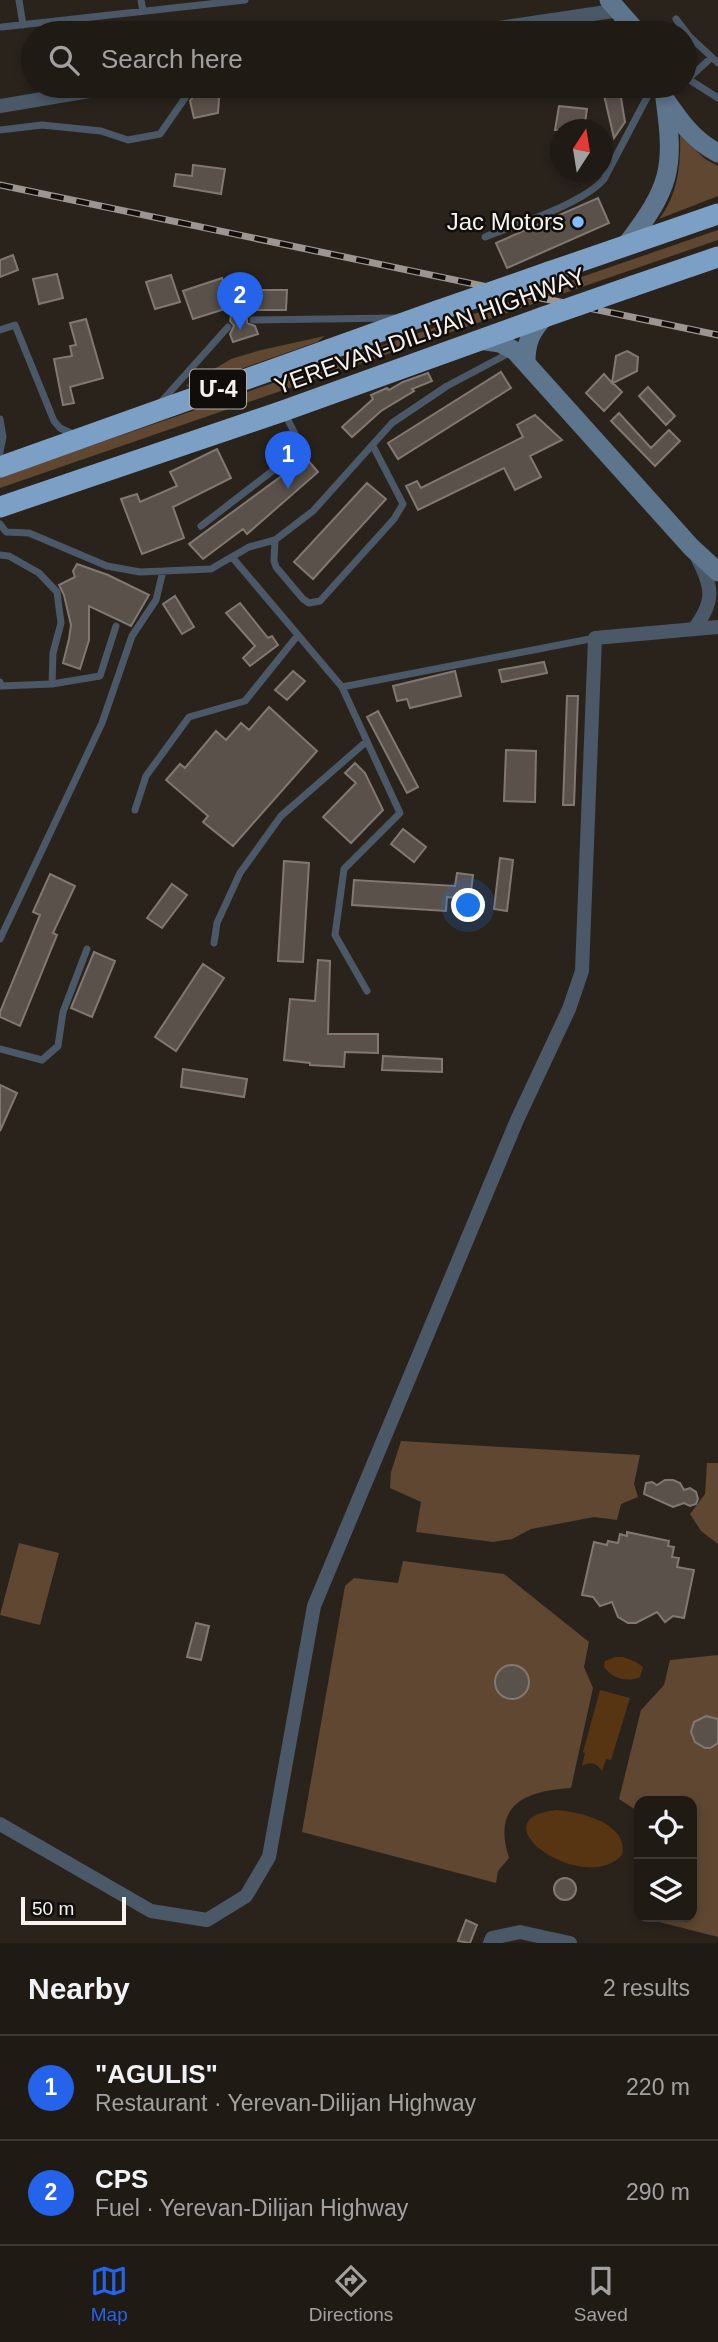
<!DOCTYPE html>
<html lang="en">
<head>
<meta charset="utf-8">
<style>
  :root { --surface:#201a15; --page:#2d2722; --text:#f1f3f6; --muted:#a2a1a0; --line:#3d3834; --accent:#2563eb }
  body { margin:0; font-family:Arial,"Noto Sans Armenian",sans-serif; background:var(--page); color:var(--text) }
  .controls { position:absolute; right:21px; bottom:21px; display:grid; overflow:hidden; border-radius:14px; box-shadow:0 4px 10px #0003 }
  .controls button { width:63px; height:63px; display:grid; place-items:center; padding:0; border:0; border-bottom:2px solid var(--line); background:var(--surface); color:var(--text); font:35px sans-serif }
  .compass { position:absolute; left:550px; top:119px; width:63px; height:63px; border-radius:50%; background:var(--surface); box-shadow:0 4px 10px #0003; rotate:12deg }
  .scale { position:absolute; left:21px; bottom:18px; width:105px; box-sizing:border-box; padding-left:7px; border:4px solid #f8f3ef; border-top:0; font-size:19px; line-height:24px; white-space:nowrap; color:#f8f3ef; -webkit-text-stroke:5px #100d0a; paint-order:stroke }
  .you { position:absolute; left:469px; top:906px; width:24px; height:24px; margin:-18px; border:5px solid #fff; border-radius:50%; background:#1a73e8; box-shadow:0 0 0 10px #1a73e833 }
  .badge { display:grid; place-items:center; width:46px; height:46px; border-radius:50%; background:var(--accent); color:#fff; font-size:23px; font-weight:700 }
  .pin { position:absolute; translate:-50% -58px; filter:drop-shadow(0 2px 4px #0008) }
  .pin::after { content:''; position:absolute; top:37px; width:24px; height:21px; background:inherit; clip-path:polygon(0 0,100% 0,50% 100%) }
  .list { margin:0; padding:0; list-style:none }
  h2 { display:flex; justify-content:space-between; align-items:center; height:91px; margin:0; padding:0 28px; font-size:30px }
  h2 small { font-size:23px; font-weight:400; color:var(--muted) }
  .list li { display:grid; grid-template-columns:46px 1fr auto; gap:21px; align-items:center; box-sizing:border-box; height:105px; padding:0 28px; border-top:2px solid var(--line) }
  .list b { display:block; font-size:26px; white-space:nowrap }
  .list p { margin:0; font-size:23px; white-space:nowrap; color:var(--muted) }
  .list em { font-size:23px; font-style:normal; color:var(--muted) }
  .icon { flex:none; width:38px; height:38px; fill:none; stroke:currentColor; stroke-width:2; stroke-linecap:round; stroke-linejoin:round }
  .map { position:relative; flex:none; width:718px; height:1943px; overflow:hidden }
  .search { position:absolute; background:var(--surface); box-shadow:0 4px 10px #0003; left:21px; right:21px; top:21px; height:77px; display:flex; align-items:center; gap:18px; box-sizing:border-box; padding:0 24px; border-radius:38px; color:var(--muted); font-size:26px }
  .sheet { height:301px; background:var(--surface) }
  nav { display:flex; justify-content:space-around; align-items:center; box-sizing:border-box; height:98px; border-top:2px solid var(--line); background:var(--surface); font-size:19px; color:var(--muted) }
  nav a { display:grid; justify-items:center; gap:4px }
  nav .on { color:var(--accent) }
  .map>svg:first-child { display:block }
  .green { fill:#5f4731 }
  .water { fill:#583512 }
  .building { fill:#5a514a; stroke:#817971; stroke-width:2 }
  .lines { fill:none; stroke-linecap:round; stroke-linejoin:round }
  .lane { stroke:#4a5868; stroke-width:7 }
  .street { stroke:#4a5868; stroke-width:14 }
  .secondary { stroke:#5e758e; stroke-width:19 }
  .highway { stroke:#7c9fc6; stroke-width:21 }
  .rail-casing { stroke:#9c9690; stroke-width:7 }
  .rail { stroke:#100d0a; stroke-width:4.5; stroke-dasharray:13; stroke-linecap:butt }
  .highway-bridge { stroke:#7c9fc6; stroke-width:21 }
  .poi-dot { fill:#82bcfa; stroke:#100d0a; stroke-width:2.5 }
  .labels { text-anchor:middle; stroke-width:5; stroke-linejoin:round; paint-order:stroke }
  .shield { fill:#100d0a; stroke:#b2aeaa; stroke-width:2 }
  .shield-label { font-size:23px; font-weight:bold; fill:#f8f3ef }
  .poi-label { font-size:24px; fill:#f8f3ef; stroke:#100d0a; text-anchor:end }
  .street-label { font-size:24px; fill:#f8f3ef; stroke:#100d0a }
</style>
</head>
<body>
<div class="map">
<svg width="718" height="1943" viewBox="0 0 718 1943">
  <rect width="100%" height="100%" fill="#2a231c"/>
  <path class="green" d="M680 135 705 159 718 166V196L659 219C678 195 681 164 680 135Z
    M718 230V240L0 488V477Z
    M325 336 317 342 190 387 186 386 231 359 261 350Z
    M401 1441 640 1455 634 1484 638 1497 621 1504 617 1520 594 1517 531 1529 512 1539 493 1542 416 1532 421 1502 390 1488 391 1472Z
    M707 1463H718V1544L701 1531 690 1514 705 1494Z
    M19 1543 59 1553 40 1625 0 1615Z
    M403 1561 504 1574 589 1642 584 1667 593 1688 571 1788C524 1791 492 1805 509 1858L498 1871 496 1883 302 1832 345 1586 354 1578 398 1583Z
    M718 1655V1937L640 1917H692V1801H639V1812L619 1799 641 1710 664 1685 670 1660Z"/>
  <path class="water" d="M623 1657 636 1662 643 1667 640 1677C627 1683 612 1678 604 1667L605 1661 615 1657Z
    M600 1690 630 1698 611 1760 606 1759 602 1771C597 1763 590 1761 582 1766L585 1753 583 1752Z
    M557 1810C580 1812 629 1823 622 1855 583 1897 473 1819 557 1810Z"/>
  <path class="building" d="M220 86 218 113 194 118 190 101 198 90Z
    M606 86H619L625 122 614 138 603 91 607 90Z
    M559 106 587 109 584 130H555Z
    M193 165 225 169 221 194 174 186 176 174 192 176Z
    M598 198 609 223 507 268 496 243Z
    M13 255 18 270 0 277V260Z
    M57 274 63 298 39 304 33 279Z
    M171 275 180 302 155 309 146 282Z
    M222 278 231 307 193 319 183 291Z
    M259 290H287L286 310H249L251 314 247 318V323L255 326 258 334 233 342 230 334 234 326 230 321 232 309 259 300Z
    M86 319 103 378 70 387 74 403 63 405 54 359 72 356 70 346 76 345 70 323Z
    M627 351 638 357 637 371 613 383 622 392 604 411 586 393 604 374 612 383 616 356Z
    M501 372 511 388 398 459 388 443Z
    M428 373 432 381 412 389 414 391 381 411 352 437 342 427 373 399 371 395 387 388 389 390 403 382Z
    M648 387 675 416 666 425 639 396Z
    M619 413 651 448 669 430 680 441 655 466 611 421Z
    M535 415 562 440 530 456 541 477 515 490 504 468 418 510 406 486 417 481 421 488 523 437 517 425Z
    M217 449 231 478 173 507 184 538 142 554 121 499 137 494 140 502 177 486 170 472Z
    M306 458 318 472 247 534 243 529 203 559 189 544Z
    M367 483 386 499 313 579 294 562Z
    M77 564 108 575 149 595 131 626 89 606V640L80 669 63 663 69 639 71 625 64 595 59 585 75 577 73 571Z
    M175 596 194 627 182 634 163 604Z
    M240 603 268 638 272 636 278 645 250 666 243 658 255 646 226 613Z
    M544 662 547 673 502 682 499 670Z
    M293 671 305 681 287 700 275 690Z
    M455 671 461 696 410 708 407 699 397 701 393 686Z
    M567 696H578L574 805H563Z
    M269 707 317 751 233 846 203 822 208 816 166 780 180 764 185 768 216 731 226 740 241 723 249 730Z
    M378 711 418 787 407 793 367 717Z
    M506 750 536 751 535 802 504 801Z
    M355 763 365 773 383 810 351 843 323 817 356 783 345 773Z
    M403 829 426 847 414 862 391 844Z
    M500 858 513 860 507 911 494 909Z
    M284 861 309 863 303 962 278 961Z
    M457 873 473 875 470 900 447 897 446 911 352 905 354 880 455 886Z
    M50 874 75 886 53 933 57 935 20 1026 0 1017V1012L40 915 33 912Z
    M172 884 187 895 162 928 147 918Z
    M94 952 115 961 92 1017 71 1008Z
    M318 960 330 961 328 1034H378V1053L345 1052 344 1067 310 1065V1063L284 1060 290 999 315 1001Z
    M203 964 224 978 176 1051 155 1037Z
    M383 1056 442 1059V1072L382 1070Z
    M183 1069 247 1079 244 1097 181 1087Z
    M0 1085 17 1093 0 1131Z
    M665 1480H673L680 1483 684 1490 690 1488 696 1492 698 1499 696 1504 690 1506 684 1503 673 1507 644 1494 646 1483 652 1482 657 1485Z
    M627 1532 669 1541 668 1546 674 1547 672 1557 679 1558 677 1567 694 1570 684 1618 673 1616 665 1622 657 1612 636 1623H628L618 1617 612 1602 600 1606 593 1597 582 1595 594 1542 607 1545 608 1541 618 1543 620 1534 627 1536Z
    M196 1623 209 1626 201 1660 187 1657Z
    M495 1682a17 17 0 1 1 34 0a17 17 0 1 1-34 0Z
    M706 1716 718 1719V1743L710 1748H705L695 1742 691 1732 694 1722Z
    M554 1889a11 11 0 1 1 22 0a11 11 0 1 1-22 0Z
    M466 1920 477 1925 470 1943 458 1941Z"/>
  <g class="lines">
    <path class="lane" d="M19 0 23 25
      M141 0 143 11
      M676 19 689 36 718 63
      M2 27 245 0
      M685 77 718 98
      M689 78 711 58
      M0 130 42 125 101 131 128 140 160 134 185 98 184 86
      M485 237C517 224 583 204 604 179L653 86
      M253 320 394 318
      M0 330 15 325 54 421 60 428 73 434
      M161 402 228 327
      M0 419 3 437 0 452
      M0 524 6 532 29 533 107 566 140 572 211 569 249 547 275 540 313 511 392 423 447 386 511 352
      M201 526 302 448 284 412
      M275 540 274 561 276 567 303 599 309 603 320 601 394 519 403 504 373 446
      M0 555 9 556 39 573 57 592 61 623 53 653 52 684 100 676 116 626
      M232 557 342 687 595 638
      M0 682 1 686 52 684
      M342 687 400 813 344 869 335 935 367 991
      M135 810 146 776 189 717 245 701 298 635
      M0 939 102 723 132 636 156 600 163 571
      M214 943 217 923 240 873 281 816 367 741
      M0 1049 42 1060 58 1046 63 1012 87 949"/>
    <path class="street" d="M465 33 620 10
      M0 106 119 86
      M694 629C715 601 713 588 697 557
      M0 1824 151 1911 207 1920 246 1896 269 1857 314 1606 517 1120 569 1009 582 971 595 638 718 627
      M490 1943 492 1938 520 1932 570 1943"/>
    <path class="secondary" d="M609 0 638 33
      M627 244C670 187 675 170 665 99 680 121 693 140 718 153
      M479 340 500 343 515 351 691 547 718 572
      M526 362C526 341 531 332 544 317"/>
    <path class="highway" d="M549 272 718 214
      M633 286 718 257
      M0 467 437 311
      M0 507 283 411 544 317"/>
    <defs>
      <path id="rail" d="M0 185 718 335"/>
    </defs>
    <use href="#rail" class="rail-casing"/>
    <use href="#rail" class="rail"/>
    <path class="highway-bridge" d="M437 311 549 272
      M544 317 633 286"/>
  </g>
  <circle class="poi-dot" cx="578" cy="222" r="7"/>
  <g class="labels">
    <rect class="shield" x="190" y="369.5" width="56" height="39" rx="5"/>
    <g class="shield-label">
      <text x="218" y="397">Մ-4</text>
    </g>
    <g class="poi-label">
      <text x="564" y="230">Jac Motors</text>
    </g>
    <g class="street-label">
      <text transform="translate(430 331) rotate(-20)" y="8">YEREVAN-DILIJAN HIGHWAY</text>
    </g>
  </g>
</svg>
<div class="controls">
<button><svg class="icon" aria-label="locate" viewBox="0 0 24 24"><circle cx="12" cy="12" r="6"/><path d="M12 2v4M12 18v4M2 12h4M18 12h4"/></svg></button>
<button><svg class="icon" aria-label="layers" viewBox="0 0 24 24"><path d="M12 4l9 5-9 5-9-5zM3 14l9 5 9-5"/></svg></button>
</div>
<svg class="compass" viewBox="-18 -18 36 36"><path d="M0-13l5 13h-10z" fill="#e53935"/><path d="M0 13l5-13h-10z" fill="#a2a1a0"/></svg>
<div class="scale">50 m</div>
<div class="you"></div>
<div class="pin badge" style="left:288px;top:489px">1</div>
<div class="pin badge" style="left:240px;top:330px">2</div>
<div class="search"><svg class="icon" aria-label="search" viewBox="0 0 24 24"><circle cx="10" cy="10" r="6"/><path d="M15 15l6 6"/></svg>Search here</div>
</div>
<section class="sheet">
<h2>Nearby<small>2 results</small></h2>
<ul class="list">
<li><span class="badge">1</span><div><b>&quot;AGULIS&quot;</b><p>Restaurant · Yerevan-Dilijan Highway</p></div><em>220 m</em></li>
<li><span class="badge">2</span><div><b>CPS</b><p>Fuel · Yerevan-Dilijan Highway</p></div><em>290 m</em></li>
</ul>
</section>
<nav>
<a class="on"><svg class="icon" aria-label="map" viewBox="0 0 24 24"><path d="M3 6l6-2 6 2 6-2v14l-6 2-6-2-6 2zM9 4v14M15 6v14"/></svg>Map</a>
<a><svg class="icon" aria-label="directions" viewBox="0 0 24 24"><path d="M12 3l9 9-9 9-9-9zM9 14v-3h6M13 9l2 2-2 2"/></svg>Directions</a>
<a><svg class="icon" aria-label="saved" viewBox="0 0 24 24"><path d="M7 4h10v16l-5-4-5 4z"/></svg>Saved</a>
</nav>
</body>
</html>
